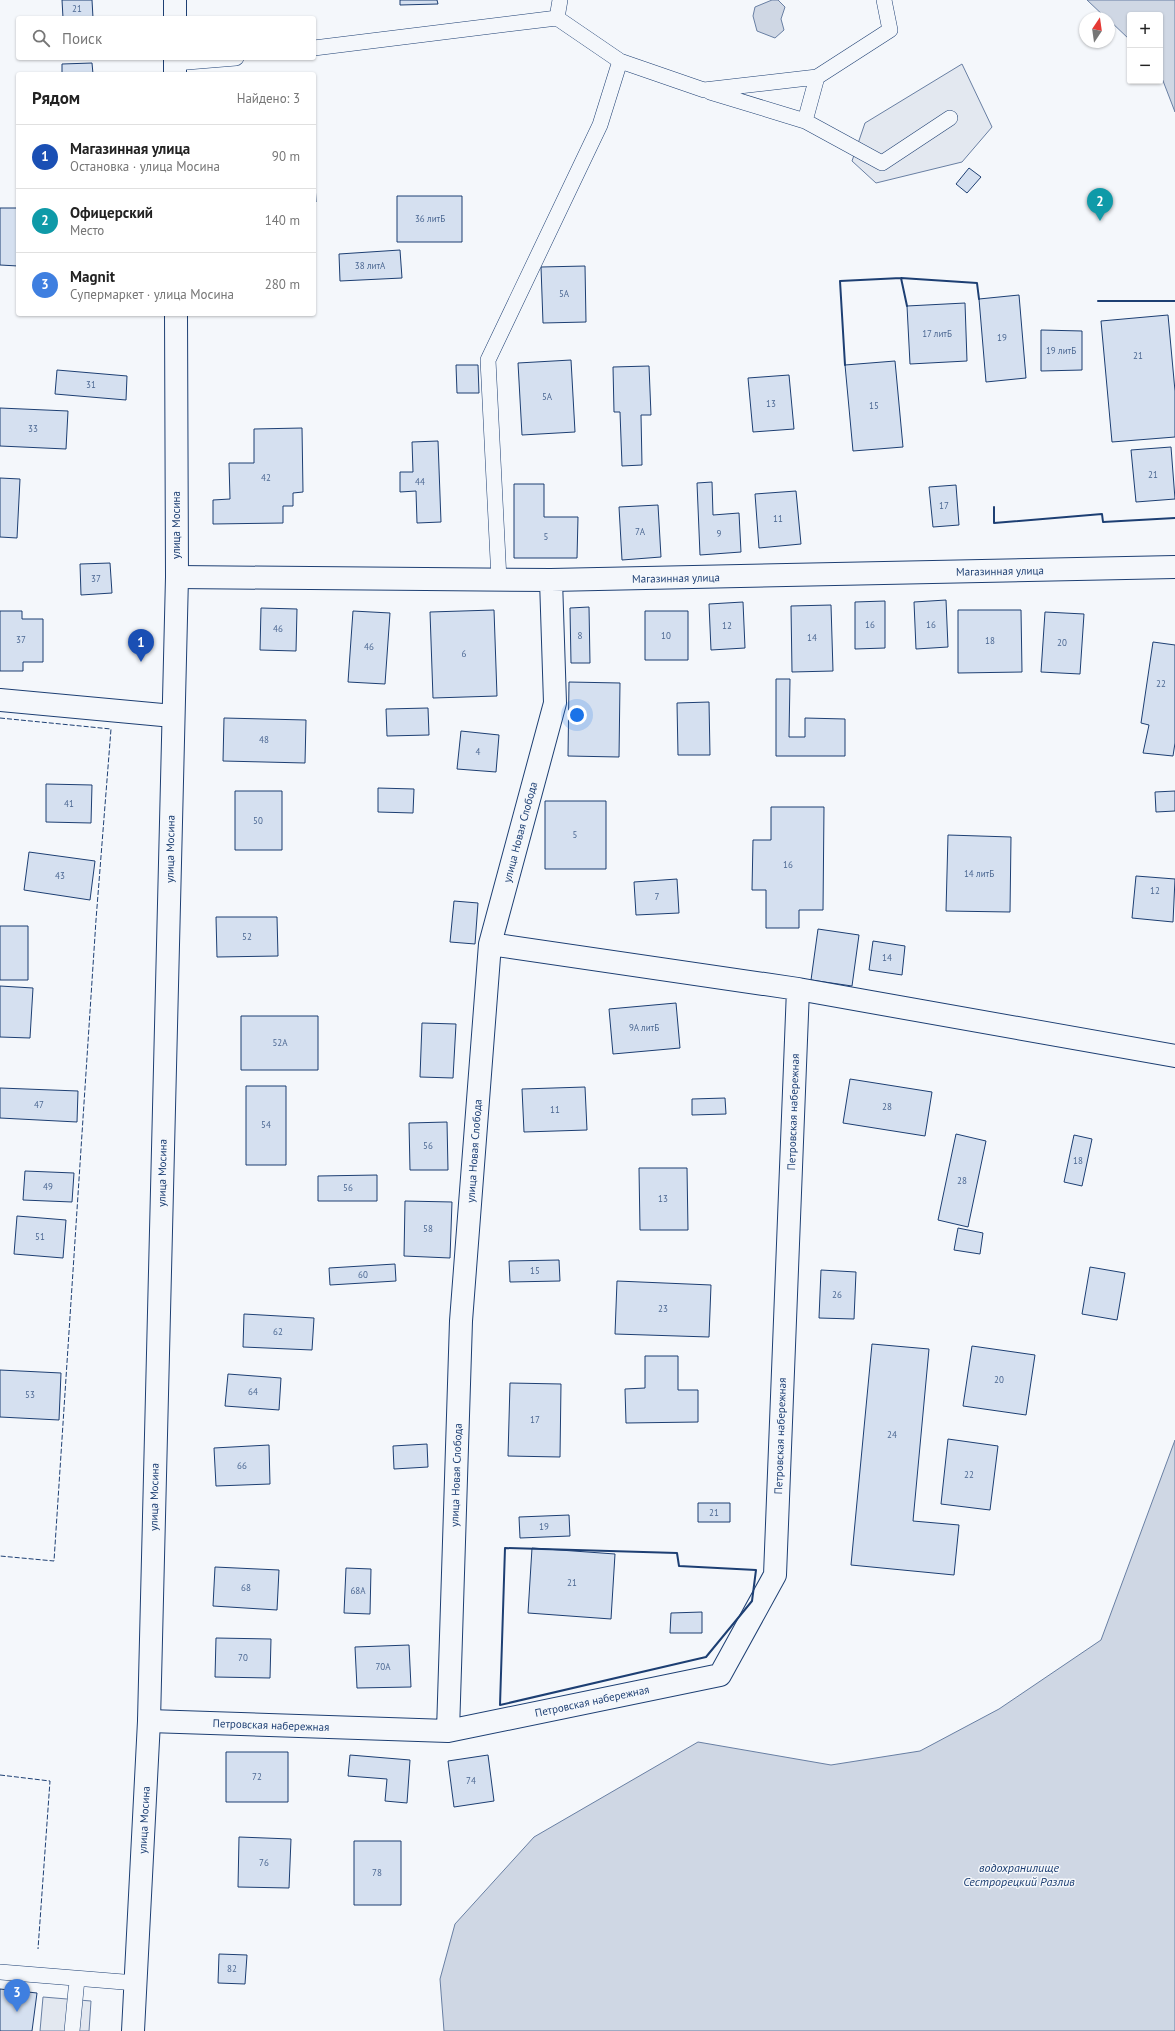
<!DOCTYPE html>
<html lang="ru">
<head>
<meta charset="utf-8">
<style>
  :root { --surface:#fff; --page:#f2f2f2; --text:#222; --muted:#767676; --line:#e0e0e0; --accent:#ea580c }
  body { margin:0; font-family:"PT Sans",sans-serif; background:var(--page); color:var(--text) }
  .controls { position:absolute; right:12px; top:12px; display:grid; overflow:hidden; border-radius:4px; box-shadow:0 1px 3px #0004 }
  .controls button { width:36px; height:36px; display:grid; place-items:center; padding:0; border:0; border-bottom:1px solid var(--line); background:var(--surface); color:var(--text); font:20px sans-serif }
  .compass { position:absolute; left:1079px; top:12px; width:36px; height:36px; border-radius:50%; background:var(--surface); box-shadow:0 1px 3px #0004; rotate:13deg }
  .you { position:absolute; left:577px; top:715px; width:14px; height:14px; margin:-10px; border:3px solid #fff; border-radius:50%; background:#1a73e8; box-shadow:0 0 0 6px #1a73e833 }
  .badge { display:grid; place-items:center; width:26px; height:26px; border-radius:50%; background:var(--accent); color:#fff; font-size:13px; font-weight:700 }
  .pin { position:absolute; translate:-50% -33px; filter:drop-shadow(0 1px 2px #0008) }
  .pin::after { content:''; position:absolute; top:21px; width:14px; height:12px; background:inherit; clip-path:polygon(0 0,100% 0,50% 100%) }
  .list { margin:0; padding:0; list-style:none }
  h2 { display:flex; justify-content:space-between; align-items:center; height:52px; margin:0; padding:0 16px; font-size:17px }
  h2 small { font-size:13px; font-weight:400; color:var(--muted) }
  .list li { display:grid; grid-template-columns:26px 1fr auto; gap:12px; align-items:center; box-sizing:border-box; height:64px; padding:0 16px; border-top:1px solid var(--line) }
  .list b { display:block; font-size:15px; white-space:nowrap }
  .list p { margin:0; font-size:13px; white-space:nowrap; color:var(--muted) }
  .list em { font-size:13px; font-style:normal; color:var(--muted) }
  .icon { flex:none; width:22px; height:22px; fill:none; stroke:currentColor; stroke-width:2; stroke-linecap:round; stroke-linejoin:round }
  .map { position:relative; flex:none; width:1175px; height:2031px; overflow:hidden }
  .search { position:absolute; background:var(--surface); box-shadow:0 1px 3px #0004; left:16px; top:16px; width:300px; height:44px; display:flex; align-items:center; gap:10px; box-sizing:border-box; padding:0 14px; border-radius:4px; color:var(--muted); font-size:15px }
  .panel { position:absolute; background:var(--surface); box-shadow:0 1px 3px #0004; left:16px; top:72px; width:300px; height:244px; border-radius:4px }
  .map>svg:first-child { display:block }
  .parking { fill:#e3e8f0; stroke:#687fa3 }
  .water { fill:#cfd7e4; stroke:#687fa3 }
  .building { fill:#d5e0f0; stroke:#1d3f73 }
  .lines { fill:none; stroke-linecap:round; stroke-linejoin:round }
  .lane-casing { stroke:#1d3f73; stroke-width:16 }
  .street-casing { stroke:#1d3f73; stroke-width:24 }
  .secondary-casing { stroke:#1d3f73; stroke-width:24 }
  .lane { stroke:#f4f7fb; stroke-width:15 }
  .street { stroke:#f4f7fb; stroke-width:22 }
  .secondary { stroke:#f4f7fb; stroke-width:22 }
  .fence { stroke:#1d3f73; stroke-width:1; stroke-dasharray:5 2; stroke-linecap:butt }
  .wall { stroke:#1d3f73; stroke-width:2 }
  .labels { text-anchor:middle; stroke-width:3; stroke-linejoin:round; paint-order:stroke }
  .number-label { font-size:9px; fill:#4b6792 }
  .street-label { font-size:11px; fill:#1d3f73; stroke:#f4f7fb }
  .water-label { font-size:12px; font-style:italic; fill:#1d3f73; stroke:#f4f7fb }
</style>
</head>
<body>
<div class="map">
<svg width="1175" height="2031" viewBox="0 0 1175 2031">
  <rect width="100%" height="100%" fill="#f4f7fb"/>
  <path class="parking" d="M962 64 992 127 962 162 876 183 852 161 865 123Z
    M43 1997 91 2001 89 2031H40Z"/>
  <path class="water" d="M772 0H778L785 7 781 19 784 30 775 38 757 31 753 16 755 7Z
    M1087 0H1175V112L1160 73V15H1130V40L1109 20V18H1106Z
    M1175 1440V2031H444L440 1979 455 1924 534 1837 698 1742 831 1765 920 1751 999 1709 1101 1640Z"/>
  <path class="building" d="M62 0H92L93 18H63Z
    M400 0H437L438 4 400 5Z
    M92 63 93 74H62V64Z
    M314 164 316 202H314Z
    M969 168 981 177 967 193 956 184Z
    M397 196H462V242H397Z
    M0 208H18V266L0 265Z
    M400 250 402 278 340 281 339 254Z
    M585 266 586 322 543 323 541 267Z
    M1019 295 1026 378 986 382 979 299Z
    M965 303 967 361 910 364 907 306Z
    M1168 315 1175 391V437L1112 442 1101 321Z
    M1041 330 1082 331V370L1041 371Z
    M571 360 575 432 522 435 518 363Z
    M895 361 903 447 853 451 845 365Z
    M456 365H478L479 393H457Z
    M649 366 651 415H641L642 465 622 466 620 412H614L613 367Z
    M57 370 127 376 126 400 55 394Z
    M789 375 794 429 753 432 748 378Z
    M0 408 68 411 66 449 0 446Z
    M302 428 303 492 293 493V506H283V523L213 524V500L230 499 229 463H254V429Z
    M438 441 441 522 417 523 416 491 400 492V472H413L412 442Z
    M1171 447 1175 499 1136 502 1131 450Z
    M0 478 20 479 17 538 0 537Z
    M712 482 713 515 739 513 741 552 700 555 697 483Z
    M514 484H544V517H578L577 558H514Z
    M956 485 959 525 933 527 929 487Z
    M796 491 801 544 759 548 755 494Z
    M658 505 661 557 622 560 619 507Z
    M110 563 112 593 81 595 80 564Z
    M946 600 948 647 916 649 914 602Z
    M885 601V648L855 649V602Z
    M743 602 745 648 711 650 709 604Z
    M831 605 833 671 792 672 791 606Z
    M589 607 590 663H571L570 608Z
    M261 608 297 609 296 651 260 650Z
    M494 610 497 696 433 698 430 612Z
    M958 610H1021L1022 672 958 673Z
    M0 611H22V619H43V662H23V671H0Z
    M353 611 390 613 385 684 348 682Z
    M645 611H688V660H645Z
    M1045 612 1084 614 1080 674 1041 672Z
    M1153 642 1175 645V743L1173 756 1143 753 1149 725 1141 723Z
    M776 679H790L789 737H805V718L845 719V756H776Z
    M569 682 620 683 619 757 568 756Z
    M709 702 710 755H678L677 703Z
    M428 708 429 735 387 736 386 709Z
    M224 718 306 720 305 763 223 761Z
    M461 731 499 735 496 772 457 769Z
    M46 784 92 785 91 823 46 822Z
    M378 788 414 789 413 813 378 812Z
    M235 791H282V850H235Z
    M1175 791V811L1156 812 1155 792Z
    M545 801H606V869H545Z
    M771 807H824L823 910H799V928H766V890H752L753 840H771Z
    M948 835 1011 837 1010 912 946 911Z
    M29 852 95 861 90 900 24 890Z
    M1136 876 1175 879 1173 922 1132 918Z
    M677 879 679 913 636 915 634 882Z
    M454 901 478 903 475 944 450 942Z
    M216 917H277L278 956 217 957Z
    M0 926H28V980H0Z
    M818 929 859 935 852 986 811 980Z
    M873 941 905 946 902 975 869 970Z
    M0 986 33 988 30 1038 0 1037Z
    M676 1003 680 1048 613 1054 609 1009Z
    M241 1016H318V1070H241Z
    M422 1023 456 1024 453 1078 420 1077Z
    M850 1079 932 1092 925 1136 843 1123Z
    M246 1086H286V1165H246Z
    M585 1087 587 1130 524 1132 522 1089Z
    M0 1088 78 1091 77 1122 0 1118Z
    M725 1098 726 1114 692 1115V1099Z
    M447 1122 448 1170H410L409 1123Z
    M956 1134 986 1141 968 1227 938 1220Z
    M1074 1135 1092 1139 1082 1186 1064 1182Z
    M639 1168H687L688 1230H640Z
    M25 1171 74 1173 72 1202 23 1200Z
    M377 1175V1201H318V1176Z
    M405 1201 452 1202 450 1258 404 1256Z
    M17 1216 66 1220 63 1258 14 1254Z
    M958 1228 983 1233 980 1254 954 1250Z
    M559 1260 560 1281 510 1282 509 1261Z
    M395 1264 396 1281 330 1285 329 1268Z
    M1090 1267 1125 1273 1117 1320 1082 1314Z
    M821 1270 856 1272 854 1319 819 1318Z
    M617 1281 711 1285 709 1337 615 1334Z
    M244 1314 314 1318 312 1350 243 1347Z
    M872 1344 929 1349 913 1521 959 1525 954 1575 851 1565Z
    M972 1346 1035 1355 1026 1415 963 1406Z
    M645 1356H678V1390H698V1422L626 1423 625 1389 645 1388Z
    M0 1370 61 1373 59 1420 0 1417Z
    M228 1374 281 1378 279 1410 225 1406Z
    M510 1383 561 1384 560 1457 508 1456Z
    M948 1439 998 1446 990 1510 941 1504Z
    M427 1444 428 1467 394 1469 393 1446Z
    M269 1445 270 1484 216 1486 214 1448Z
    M698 1503H730V1522H698Z
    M569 1515 570 1536 520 1538 519 1517Z
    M532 1548 615 1554 611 1619 528 1613Z
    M215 1567 279 1570 277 1610 213 1606Z
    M346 1568 371 1569 370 1614 344 1613Z
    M702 1612V1633H670L671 1613Z
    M216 1638 271 1639 270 1678 215 1677Z
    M409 1645 411 1687 357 1688 355 1647Z
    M226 1752H288V1802H226Z
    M350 1755 410 1760 407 1803 385 1801 387 1779 348 1776Z
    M488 1755 494 1801 454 1807 448 1761Z
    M239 1837 291 1839 289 1888 238 1887Z
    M354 1841H401V1905H354Z
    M219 1954 247 1955 245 1984 218 1983Z
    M0 1989 37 1993 32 2031H0Z"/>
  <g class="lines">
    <defs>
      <path id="lane" d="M557 18 560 0
        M314 48 557 18 620 61 704 90 817 77 890 30 884 0
        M175 63 236 58
        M710 92 805 121 882 163 950 118
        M805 121 817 77
        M499 580 488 360 600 125 620 61
        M0 1972 136 1983
        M72 2031 77 1979"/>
      <path id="street" d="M177 577 551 580 1175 567
        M0 700 173 716
        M490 944 798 989
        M149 1721 448 1731 720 1675 775 1575 798 989 1175 1056
        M448 1731 461 1321 490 944 555 703 551 580"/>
      <path id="secondary" d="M175 0V18
        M175 58V74
        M133 2031 149 1721 177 577 176 314"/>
    </defs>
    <use href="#lane" class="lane-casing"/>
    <use href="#street" class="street-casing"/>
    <use href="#secondary" class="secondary-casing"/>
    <use href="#lane" class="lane"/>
    <use href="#street" class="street"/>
    <use href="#secondary" class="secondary"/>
    <path class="fence" d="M0 718 111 729 96 920 54 1561 0 1556
      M0 1775 50 1781 38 1949"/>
    <path class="wall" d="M901 278 977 283 979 299
      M1098 301H1175
      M845 365 840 281 901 278 907 306
      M994 507V523L1102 514 1103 522 1175 518
      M505 1548 677 1553 679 1566 756 1570 752 1601 706 1657 500 1705Z"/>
  </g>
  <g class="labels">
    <g class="number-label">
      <text x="77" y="12">21</text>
      <text x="430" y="222">36 литБ</text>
      <text x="370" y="269">38 литА</text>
      <text x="564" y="297">5А</text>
      <text x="937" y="337">17 литБ</text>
      <text x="1002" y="341">19</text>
      <text x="1061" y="354">19 литБ</text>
      <text x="1138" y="359">21</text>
      <text x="91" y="388">31</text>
      <text x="547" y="400">5А</text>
      <text x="771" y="407">13</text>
      <text x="874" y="409">15</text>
      <text x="33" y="432">33</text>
      <text x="1153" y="478">21</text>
      <text x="266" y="481">42</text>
      <text x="420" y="485">44</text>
      <text x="944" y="509">17</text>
      <text x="778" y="522">11</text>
      <text x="640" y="535">7А</text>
      <text x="719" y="537">9</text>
      <text x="546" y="540">5</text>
      <text x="96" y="582">37</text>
      <text x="870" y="628">16</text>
      <text x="931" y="628">16</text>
      <text x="727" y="629">12</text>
      <text x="278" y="632">46</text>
      <text x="580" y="639">8</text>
      <text x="666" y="639">10</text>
      <text x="812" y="641">14</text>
      <text x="21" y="643">37</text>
      <text x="990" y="644">18</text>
      <text x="1062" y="646">20</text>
      <text x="369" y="650">46</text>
      <text x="464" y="657">6</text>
      <text x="1161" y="687">22</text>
      <text x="264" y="743">48</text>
      <text x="478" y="755">4</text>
      <text x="69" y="807">41</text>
      <text x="258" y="824">50</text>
      <text x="575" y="838">5</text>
      <text x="788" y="868">16</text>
      <text x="979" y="877">14 литБ</text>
      <text x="60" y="879">43</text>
      <text x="1155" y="894">12</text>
      <text x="657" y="900">7</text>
      <text x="247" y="940">52</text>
      <text x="887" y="961">14</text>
      <text x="644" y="1031">9А литБ</text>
      <text x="280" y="1046">52А</text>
      <text x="39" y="1108">47</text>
      <text x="887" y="1110">28</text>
      <text x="555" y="1113">11</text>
      <text x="266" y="1128">54</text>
      <text x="428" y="1149">56</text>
      <text x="1078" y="1164">18</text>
      <text x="962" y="1184">28</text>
      <text x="48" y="1190">49</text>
      <text x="348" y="1191">56</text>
      <text x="663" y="1202">13</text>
      <text x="428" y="1232">58</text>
      <text x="40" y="1240">51</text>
      <text x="535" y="1274">15</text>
      <text x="363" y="1278">60</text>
      <text x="837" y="1298">26</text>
      <text x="663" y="1312">23</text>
      <text x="278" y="1335">62</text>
      <text x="999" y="1383">20</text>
      <text x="253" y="1395">64</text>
      <text x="30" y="1398">53</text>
      <text x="535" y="1423">17</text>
      <text x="892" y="1438">24</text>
      <text x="242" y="1469">66</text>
      <text x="969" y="1478">22</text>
      <text x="714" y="1516">21</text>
      <text x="544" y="1530">19</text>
      <text x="572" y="1586">21</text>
      <text x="246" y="1591">68</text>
      <text x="358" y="1594">68А</text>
      <text x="243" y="1661">70</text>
      <text x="383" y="1670">70А</text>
      <text x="257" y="1780">72</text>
      <text x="471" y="1784">74</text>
      <text x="264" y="1866">76</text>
      <text x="377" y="1876">78</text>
      <text x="232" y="1972">82</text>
    </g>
    <g class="street-label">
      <text transform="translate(176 525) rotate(-90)" y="4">улица Мосина</text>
      <text transform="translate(1000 571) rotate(-1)" y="4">Магазинная улица</text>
      <text transform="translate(676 578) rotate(-1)" y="4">Магазинная улица</text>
      <text transform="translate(520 832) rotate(-75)" y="4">улица Новая Слобода</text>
      <text transform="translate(170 849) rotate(-89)" y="4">улица Мосина</text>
      <text transform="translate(793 1112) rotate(-88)" y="4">Петровская набережная</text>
      <text transform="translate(474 1151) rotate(-86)" y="4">улица Новая Слобода</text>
      <text transform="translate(162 1173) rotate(-89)" y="4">улица Мосина</text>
      <text transform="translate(780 1436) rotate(-88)" y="4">Петровская набережная</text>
      <text transform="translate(456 1475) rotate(-88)" y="4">улица Новая Слобода</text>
      <text transform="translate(154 1497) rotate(-89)" y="4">улица Мосина</text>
      <text transform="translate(592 1701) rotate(-12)" y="4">Петровская набережная</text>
      <text transform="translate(271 1725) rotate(2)" y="4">Петровская набережная</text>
      <text transform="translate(144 1820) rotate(-87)" y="4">улица Мосина</text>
    </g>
    <g class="water-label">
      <text x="1019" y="1872">водохранилище<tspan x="1019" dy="14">Сестрорецкий Разлив</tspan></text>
    </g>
  </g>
</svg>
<div class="controls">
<button>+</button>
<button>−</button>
</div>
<svg class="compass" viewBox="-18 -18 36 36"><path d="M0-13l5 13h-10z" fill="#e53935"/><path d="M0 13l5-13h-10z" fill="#767676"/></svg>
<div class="you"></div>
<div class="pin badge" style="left:141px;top:662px;background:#1a4fb4">1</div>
<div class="pin badge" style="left:1100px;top:221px;background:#0f9aa8">2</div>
<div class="pin badge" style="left:17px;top:2012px;background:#3f7fe0">3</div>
<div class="search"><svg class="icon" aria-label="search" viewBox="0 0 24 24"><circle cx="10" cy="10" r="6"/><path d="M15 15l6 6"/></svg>Поиск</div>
<section class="panel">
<h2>Рядом<small>Найдено: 3</small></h2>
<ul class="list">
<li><span class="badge" style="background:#1a4fb4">1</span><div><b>Магазинная улица</b><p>Остановка · улица Мосина</p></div><em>90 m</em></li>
<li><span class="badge" style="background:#0f9aa8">2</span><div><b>Офицерский</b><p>Место</p></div><em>140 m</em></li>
<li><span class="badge" style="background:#3f7fe0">3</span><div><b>Magnit</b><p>Супермаркет · улица Мосина</p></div><em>280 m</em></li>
</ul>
</section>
</div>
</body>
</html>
